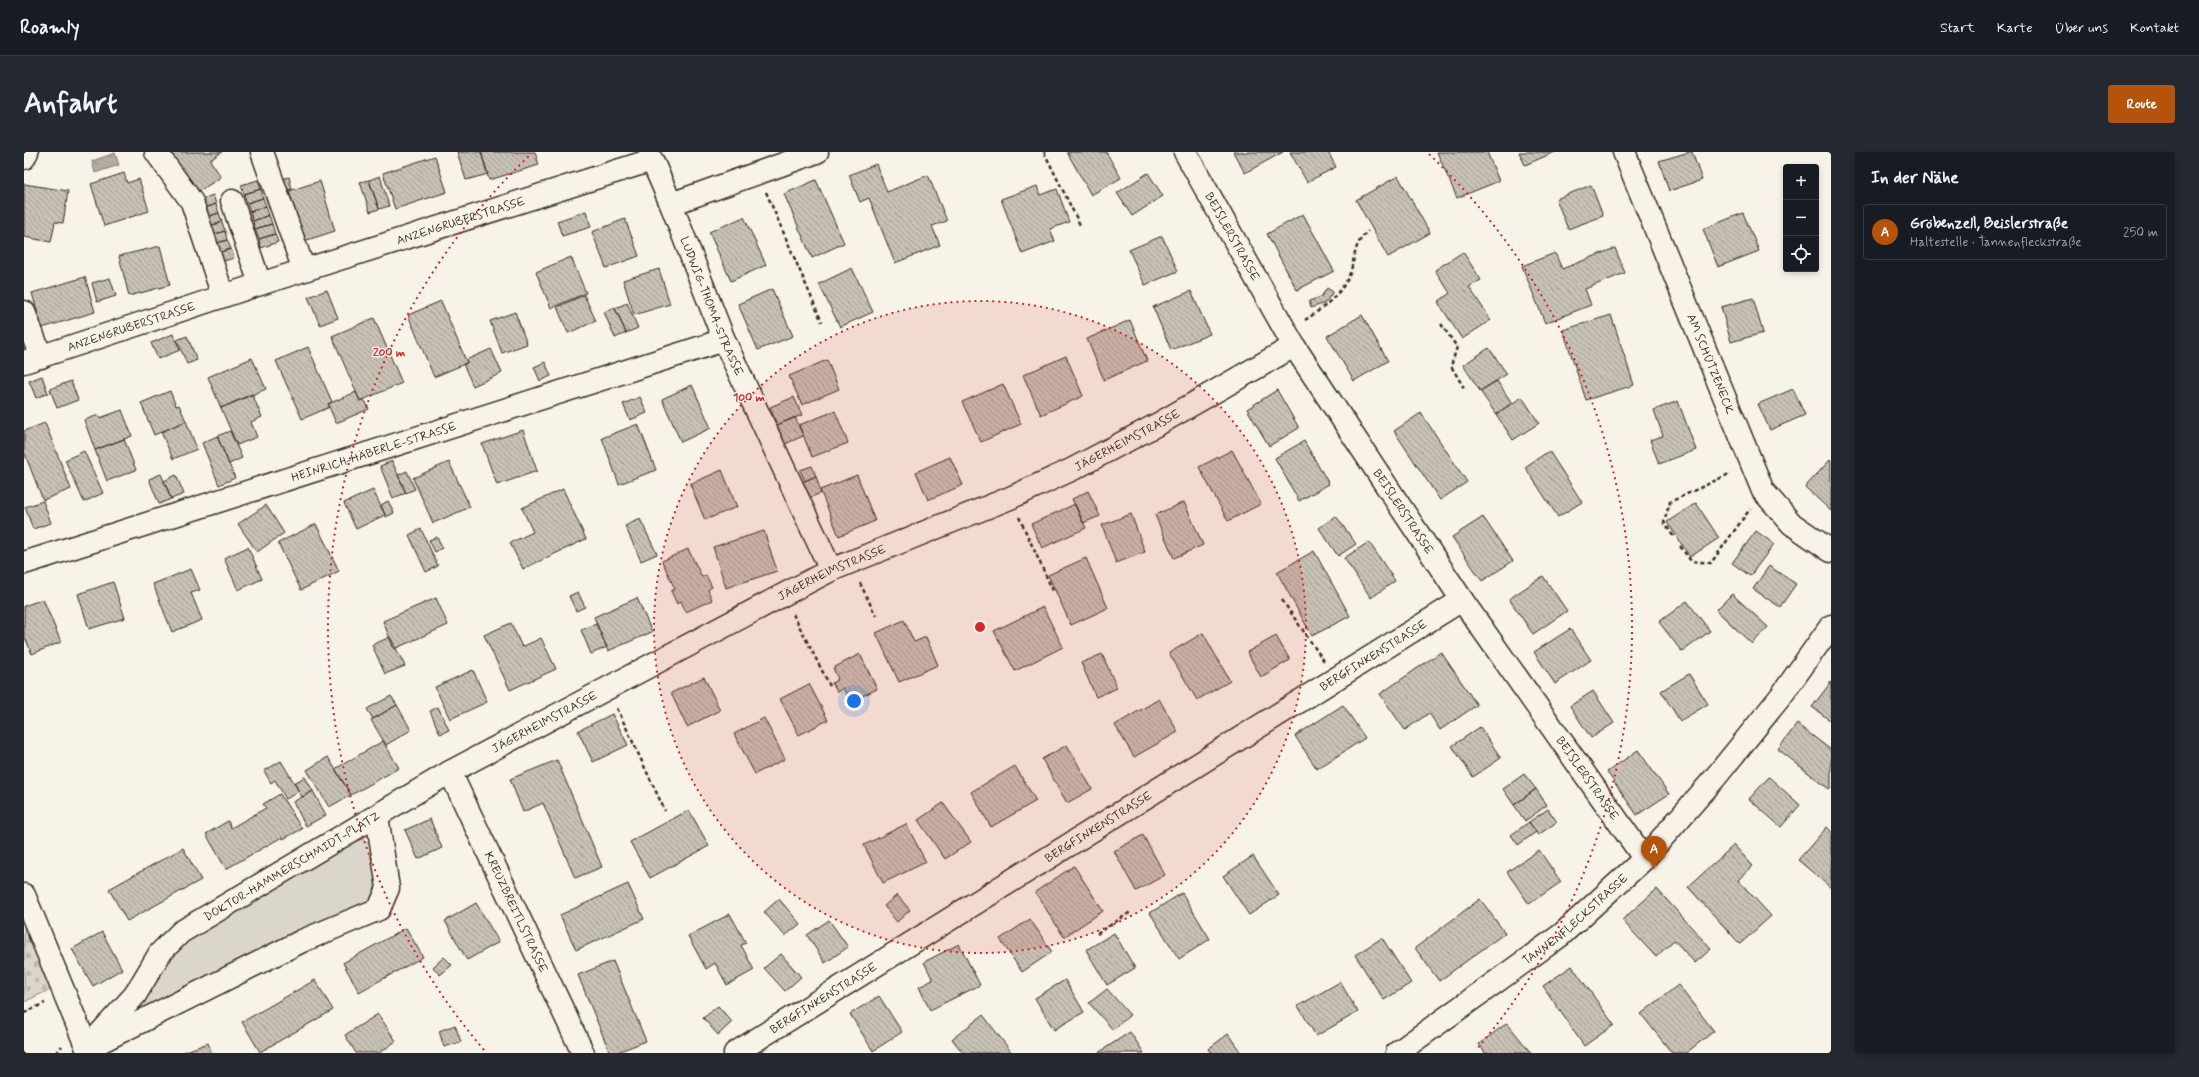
<!DOCTYPE html>
<html lang="de">
<head>
<meta charset="utf-8">
<style>
  :root { --surface:#171b24; --page:#242831; --text:#f1f3f6; --muted:#9ea1a6; --line:#363941; --accent:#b45309 }
  body { margin:0; font-family:Mynerve,sans-serif; background:var(--page); color:var(--text) }
  .controls { position:absolute; right:12px; top:12px; display:grid; overflow:hidden; border-radius:4px; box-shadow:0 2px 6px #0003 }
  .controls button { width:36px; height:36px; display:grid; place-items:center; padding:0; border:0; border-bottom:1px solid var(--line); background:var(--surface); color:var(--text); font:20px sans-serif }
  .you { position:absolute; left:830px; top:549px; width:14px; height:14px; margin:-10px; border:3px solid #fff; border-radius:50%; background:#1a73e8; box-shadow:0 0 0 6px #1a73e833 }
  .badge { display:grid; place-items:center; width:26px; height:26px; border-radius:50%; background:var(--accent); color:#fff; font-size:13px; font-weight:700 }
  .pin { position:absolute; translate:-50% -33px; filter:drop-shadow(0 1px 2px #0008) }
  .pin::after { content:''; position:absolute; top:21px; width:14px; height:12px; background:inherit; clip-path:polygon(0 0,100% 0,50% 100%) }
  .list { margin:0; padding:0; list-style:none }
  h2 { display:flex; justify-content:space-between; align-items:center; height:52px; margin:0; padding:0 16px; font-size:17px }
  h2 small { font-size:13px; font-weight:400; color:var(--muted) }
  .list li { display:grid; grid-template-columns:26px 1fr auto; gap:12px; align-items:center; box-sizing:border-box; height:56px; margin:0 8px 8px; padding:0 8px; border:1px solid var(--line); border-radius:4px }
  .list b { display:block; font-size:15px; white-space:nowrap }
  .list p { margin:0; font-size:13px; white-space:nowrap; color:var(--muted) }
  .list em { font-size:13px; font-style:normal; color:var(--muted) }
  .icon { flex:none; width:22px; height:22px; fill:none; stroke:currentColor; stroke-width:2; stroke-linecap:round; stroke-linejoin:round }
  .map { position:relative; flex:none; width:1807px; height:901px; overflow:hidden; border-radius:4px }
  header { display:flex; align-items:center; gap:24px; box-sizing:border-box; height:56px; padding:0 20px; background:var(--surface); border-bottom:1px solid var(--line) }
  header strong { font-size:19px }
  nav { display:flex; gap:22px; margin-inline-start:auto; font-size:14px }
  .intro { display:flex; align-items:center; justify-content:space-between; box-sizing:border-box; height:96px; padding:0 24px }
  h1 { margin:0; font-size:28px }
  .button { padding:10px 18px; border-radius:4px; background:var(--accent); color:#fff; font-size:14px; font-weight:700 }
  main { display:flex; gap:24px; padding:0 24px }
  aside { flex:1; background:var(--surface); border-radius:4px; box-shadow:0 2px 6px #0003 }
  .map>svg:first-child { display:block }
  .cemetery { fill:url(#cemetery-stones); stroke:#8b8074 }
  .park { fill:#dbd6cb; stroke:#8b8074 }
  .water { fill:url(#water-ripples); stroke:#84786c }
  .building { fill:url(#building-back-hatch); stroke:#3b2a1e }
  .lines { fill:none; stroke-linecap:round; stroke-linejoin:round }
  .minor-casing { stroke:#3b2a1e; stroke-width:25 }
  .path { stroke:#3b2a1e; stroke-width:2.5; stroke-dasharray:4 3; stroke-linecap:butt }
  .minor { stroke:#f7f3e8; stroke-width:22 }
  .ring { fill:none; stroke:#d62828; stroke-width:2; stroke-dasharray:2 4 }
  .labels { text-anchor:middle; stroke-width:3; stroke-linejoin:round; paint-order:stroke }
  .street-label { font-size:12px; fill:#3b2a1e; stroke:#f7f3e8 }
  .centre { fill:#d62828; stroke:#f7f3e8; stroke-width:2 }
  .ring-label { font-size:12px; text-anchor:middle; font-weight:bold; fill:#d62828; stroke:#f7f3e8; stroke-width:3; stroke-linejoin:round; paint-order:stroke }
</style>
</head>
<body>
<header>
<strong>Roamly</strong>
<nav><a>Start</a><a>Karte</a><a>Über uns</a><a>Kontakt</a></nav>
</header>
<div class="intro"><h1>Anfahrt</h1><a class="button">Route</a></div>
<main>
<div class="map">
<svg width="1807" height="901" viewBox="0 0 1807 901">
  <defs>
    <pattern id="cemetery-stones" width="16" height="16" patternUnits="userSpaceOnUse"><rect width="16" height="16" fill="#dbd6cb"/><path d="M2 7V4a2 2 0 0 1 4 0v3zM10 15v-3a2 2 0 0 1 4 0v3z" fill="#bdb8ae"/></pattern>
    <pattern id="water-ripples" width="26" height="14" patternUnits="userSpaceOnUse"><rect width="26" height="14" fill="#b4aca0"/><path d="M2 4q2-2 4 0t4 0M15 11q2-2 4 0t4 0" fill="none" stroke="#948c82"/></pattern>
    <pattern id="building-back-hatch" width="6" height="6" patternUnits="userSpaceOnUse"><rect width="6" height="6" fill="#c8c1b6"/><path d="M-1 5l2 2M0 0l6 6M5-1l2 2" fill="none" stroke="#a49d93"/></pattern>
  </defs>
  <rect width="100%" height="100%" fill="#f7f3e8"/>
  <filter id="ink" filterUnits="userSpaceOnUse"><feTurbulence type="fractalNoise" baseFrequency=".025" numOctaves="2"/><feDisplacementMap in="SourceGraphic" scale="8" xChannelSelector="R" yChannelSelector="G"/><feConvolveMatrix kernelMatrix="1 2 1 2 8 2 1 2 1" color-interpolation-filters="sRGB"/></filter>
  <g filter="url(#ink)">
    <path class="cemetery" d="M0 773 27 837 0 850Z"/>
    <path class="park" d="M335 685 349 695 358 735 345 757 74 888 111 855 161 790Z"/>
    <path class="water" d="M91 1 95 13 71 21 68 9Z"/>
    <path class="building" d="M143 0H198L186 8 197 25 171 42Z
      M433 0H457L464 22 442 28Z
      M457 0H511L515 13 465 28Z
      M1043 0H1082L1097 26 1067 43Z
      M1209 0H1259L1221 21Z
      M1266 0H1304L1312 15 1283 30Z
      M1413 0H1463L1475 29 1433 46Z
      M1495 0H1531L1501 13Z
      M1665 0H1668L1678 28 1645 39 1635 9Z
      M411 4 423 40 371 57 359 21Z
      M852 12 863 40 904 23 923 69 908 74 916 93 871 111 845 46 836 50 825 23Z
      M100 21 103 31 115 27 125 59 80 74 67 32Z
      M1124 21 1139 44 1108 64 1093 41Z
      M356 24 365 54 355 57 345 28Z
      M1374 24 1406 81 1364 105 1332 48Z
      M265 25 268 37 255 41 251 29Z
      M234 28 237 37 220 42 217 33Z
      M345 28 355 57 346 60 336 30Z
      M792 28 820 91 788 106 760 42Z
      M296 29 311 79 280 89 265 39Z
      M0 32 44 39 39 71 31 70 27 90 0 85Z
      M1567 33 1579 64 1544 77 1532 47Z
      M1013 34 1016 43 1033 37 1045 70 1026 77 1031 89 998 102 977 47Z
      M237 37 239 46 223 51 220 42Z
      M189 43 192 52 176 58 173 49Z
      M239 46 242 54 226 60 223 51Z
      M192 52 195 61 179 66 176 58Z
      M242 54 245 63 229 69 226 60Z
      M562 59 567 75 538 84 533 69Z
      M195 61 198 70 182 75 179 66Z
      M1719 61 1735 99 1694 115 1679 77Z
      M1279 62 1310 119 1273 138 1243 82Z
      M245 63 248 72 231 77 229 69Z
      M720 65 742 113 707 129 685 80Z
      M601 67 615 104 582 116 568 80Z
      M198 70 201 79 184 84 182 75Z
      M248 72 251 82 235 87 231 77Z
      M201 79 203 88 187 93 184 84Z
      M251 82 254 90 237 96 235 87Z
      M1138 84 1154 119 1121 133 1105 98Z
      M203 88 207 97 190 102 187 93Z
      M136 94 146 133 105 144 95 104Z
      M1591 96 1601 121 1561 137 1567 153 1521 171 1498 114 1531 101 1538 117Z
      M207 97 210 106 193 111 190 102Z
      M1439 100 1457 128 1445 135 1467 168 1438 187 1414 150 1426 141 1411 118Z
      M547 105 562 141 527 156 512 120Z
      M828 116 849 160 816 175 795 132Z
      M635 117 646 152 610 163 599 128Z
      M61 125 71 160 18 176 8 141Z
      M86 126 92 144 73 150 68 131Z
      M1303 136 1309 140 1301 151 1287 156 1285 149 1297 145Z
      M748 137 769 184 734 198 714 152Z
      M303 138 314 166 296 173 284 145Z
      M1167 139 1186 182 1147 198 1129 155Z
      M560 143 572 169 544 181 533 155Z
      M1729 146 1739 181 1707 190 1697 155Z
      M417 149 443 211 410 225 384 163Z
      M603 151 614 176 602 181 591 156Z
      M591 156 602 181 591 186 580 160Z
      M491 160 503 192 478 201 466 169Z
      M1338 163 1364 209 1330 229 1303 184Z
      M1587 163 1610 233 1562 248 1539 178Z
      M350 166 378 231 336 249 308 184Z
      M1106 168 1123 209 1080 228 1063 187Z
      M149 182 156 198 134 207 127 191Z
      M163 184 173 208 163 212 153 188Z
      M284 195 308 250 304 252 306 255 278 267 252 209Z
      M1465 196 1483 222 1456 239 1439 213Z
      M467 197 478 221 449 234 439 212 443 211 442 208Z
      M1042 204 1059 244 1017 263 999 223Z
      M228 206 242 237 197 256 184 225Z
      M803 208 815 237 778 253 765 224Z
      M521 210 527 224 516 229 510 215Z
      M18 224 24 241 12 246 5 229Z
      M47 229 54 248 33 256 26 237Z
      M1473 229 1488 251 1472 262 1456 239Z
      M979 232 997 272 957 290 938 250Z
      M668 233 687 276 657 290 638 247Z
      M1769 237 1781 263 1746 278 1734 252Z
      M1253 238 1275 276 1245 294 1223 257Z
      M146 239 152 254 155 253 162 269 130 283 117 251Z
      M332 240 336 249 340 247 345 257 312 271 304 252Z
      M228 242 238 265 227 270 233 285 213 293 197 256Z
      M616 245 623 261 606 268 599 252Z
      M770 245 778 263 753 273 746 255Z
      M1498 245 1515 271 1489 288 1472 262Z
      M1654 249 1672 298 1635 312 1626 288 1639 284 1630 258Z
      M98 258 108 284 71 298 60 268 75 263 76 266Z
      M811 259 824 291 788 305 775 273Z
      M1397 261 1443 330 1416 348 1370 279Z
      M771 265 779 284 761 292 753 273Z
      M162 269 173 297 149 307 137 280Z
      M21 271 47 337 19 348 0 300V279Z
      M614 272 632 318 595 332 578 286Z
      M499 278 513 319 473 333 458 292Z
      M206 279 218 306 205 312 193 284Z
      M193 284 211 326 195 333 178 291Z
      M100 287 112 318 83 329 71 298Z
      M1280 289 1305 332 1275 349 1251 306Z
      M1208 298 1237 352 1204 369 1175 315Z
      M60 299 79 341 60 350 41 308Z
      M1525 299 1558 350 1534 365 1501 315Z
      M926 305 939 333 904 348 892 320Z
      M1806 308 1807 309V359L1781 335Z
      M368 309 382 341 369 346 356 314Z
      M425 310 446 355 409 371 389 326Z
      M788 314 792 324 781 329 776 318Z
      M698 318 713 355 681 368 666 332Z
      M383 319 391 337 382 341 374 323Z
      M137 322 147 347 135 352 125 327Z
      M152 323 160 342 147 347 140 329Z
      M833 323 851 369 815 384 796 338Z
      M792 324 797 341 783 347 776 331Z
      M539 337 562 387 499 417 486 391 509 380 498 356Z
      M349 338 361 363 332 377 320 351Z
      M1064 339 1076 364 1059 371 1048 347Z
      M19 349 27 371 9 377 1 355Z
      M364 349 370 361 362 365 357 353Z
      M1160 350 1179 393 1150 406 1131 363Z
      M1672 351 1695 386 1666 405 1643 370Z
      M1051 352 1062 376 1018 396 1007 372Z
      M242 353 260 381 233 400 214 372Z
      M1107 362 1121 400 1092 411 1078 373Z
      M1312 364 1332 392 1314 404 1295 376Z
      M1459 365 1489 409 1458 429 1428 385Z
      M616 367 633 402 617 409 601 374Z
      M292 372 315 419 277 438 254 391Z
      M397 377 414 414 402 420 385 383Z
      M740 379 753 419 702 436 689 395Z
      M1732 379 1750 392 1726 424 1708 411Z
      M413 385 418 396 411 400 405 388Z
      M1345 390 1371 429 1347 446 1320 406Z
      M224 395 238 427 214 438 200 406Z
      M664 397 678 425 682 423 688 435 684 438 688 448 662 460 657 449 653 452 647 439 651 437 638 409Z
      M1290 399 1326 464 1288 484 1253 420Z
      M1062 406 1084 456 1047 473 1024 423Z
      M1745 414 1772 432 1756 455 1729 437Z
      M167 417 176 438 167 441 178 468 148 480 129 432Z
      M1519 424 1543 459 1509 482 1485 447Z
      M89 430 101 466 65 477 54 442Z
      M554 440 561 455 552 459 545 444Z
      M1708 442 1744 475 1728 492 1692 458Z
      M412 446 424 473 370 497 359 469Z
      M613 446 628 480 584 499 570 465Z
      M19 447 37 490 8 502 0 483V454Z
      M1663 449 1686 479 1658 500 1635 470Z
      M1019 455 1039 495 991 519 970 479Z
      M880 468 890 490 902 485 914 513 875 530 852 481Z
      M487 471 498 495 517 486 532 517 486 538 460 483Z
      M572 472 583 495 567 502 557 478Z
      M1546 477 1567 508 1531 532 1510 500Z
      M1179 481 1206 529 1173 548 1145 501Z
      M1252 484 1266 508 1237 525 1223 500Z
      M366 485 381 514 361 522 348 493Z
      M1417 500 1453 553 1416 578 1405 561 1381 578 1356 542Z
      M836 502 853 537 826 550 819 536 813 540 808 531 814 527 809 516Z
      M1078 502 1093 536 1072 545 1057 511Z
      M449 518 463 550 426 567 411 535Z
      M1665 522 1684 552 1656 569 1637 539Z
      M680 525 696 558 663 575 647 541Z
      M1807 530V569L1788 555Z
      M785 532 804 568 775 583 756 547Z
      M1569 539 1590 571 1567 586 1546 554Z
      M367 544 373 553 349 567 343 557Z
      M1135 547 1154 580 1110 605 1091 573Z
      M373 553 387 578 362 593 347 568Z
      M1319 553 1341 586 1293 617 1271 584Z
      M414 555 425 578 416 582 406 559Z
      M588 562 604 593 569 610 554 579Z
      M740 566 761 607 731 622 710 582Z
      M1773 572 1807 598V635L1805 637 1754 597Z
      M1456 575 1477 606 1449 625 1428 594Z
      M359 589 375 616 327 643 311 617Z
      M1043 593 1068 637 1043 651 1018 607Z
      M1614 598 1645 642 1613 663 1583 620Z
      M304 605 327 643 305 655 283 618Z
      M533 608 578 715 551 726 519 651 499 660 486 627Z
      M257 609 275 639 262 647 251 628 247 631 240 619Z
      M991 614 1012 649 967 675 947 640Z
      M1500 622 1512 637 1490 653 1479 637Z
      M281 625 289 639 278 645 270 631Z
      M1745 625 1776 653 1757 675 1725 647Z
      M1512 637 1523 653 1501 669 1490 653Z
      M289 639 302 663 282 674 269 650Z
      M256 642 278 677 259 687 258 685 202 717 182 682 204 669 207 676 242 656 239 652Z
      M919 651 947 690 921 707 894 668Z
      M1524 657 1533 670 1514 683 1505 670Z
      M665 658 685 694 626 726 606 690Z
      M406 667 418 696 394 707 381 678Z
      M1505 670 1512 680 1494 693 1487 683Z
      M882 672 902 710 859 731 840 693Z
      M1803 675 1807 679V736L1774 708Z
      M1119 683 1141 723 1112 739 1090 699Z
      M1710 693 1729 714 1714 728 1747 764 1716 792 1664 735Z
      M159 696 177 728 103 769 85 737Z
      M1515 698 1537 730 1505 752 1483 720Z
      M1229 704 1255 743 1225 763 1199 724Z
      M1050 714 1079 759 1040 785 1011 740Z
      M604 732 620 767 552 798 536 763Z
      M1633 737 1687 797 1671 811 1650 788 1632 805 1598 768Z
      M1158 741 1186 787 1155 807 1126 761Z
      M873 743 886 758 873 770 860 754Z
      M755 747 776 772 761 784 740 760Z
      M1456 747 1481 781 1415 829 1391 796Z
      M452 751 475 790 443 808 421 769Z
      M706 762 722 791 717 793 730 818 703 833 691 811 682 817 664 784Z
      M1006 767 1028 800 998 820 976 787Z
      M805 768 824 795 801 811 783 783Z
      M382 776 399 805 335 840 319 811Z
      M78 780 98 817 69 834 48 797Z
      M1090 781 1111 816 1083 833 1062 798Z
      M1358 786 1387 831 1360 848 1331 803Z
      M935 792 956 833 906 858 895 835 909 828 900 810Z
      M757 802 777 825 761 839 740 816Z
      M420 805 428 813 416 823 409 815Z
      M589 809 622 889 591 901H586L554 823Z
      M1548 814 1590 873 1560 894 1519 834Z
      M291 828 309 858 236 900 218 870Z
      M1041 828 1060 860 1030 878 1011 846Z
      M1316 830 1334 860 1292 884 1274 854Z
      M1654 833 1690 879 1662 901H1648L1617 862Z
      M1083 837 1106 863 1089 878 1065 851Z
      M855 844 878 880 849 899 826 862Z
      M694 854 708 870 694 883 679 866Z
      M354 862 372 889 355 901H332L321 883Z
      M959 863 988 901H939L928 887Z
      M1483 871 1507 901H1461L1455 892Z
      M431 873 437 890 420 895 415 879Z
      M1106 880 1120 901H1074Z
      M1204 882 1217 901H1187L1184 897Z
      M184 891 188 901H157Z"/>
    <g class="lines">
      <defs>
        <g id="minor">
          <path d="M132 0 168 50 199 144"/>
          <path d="M238 0 280 118"/>
          <path id="s1" d="M793 0 647 52 700 188 807 418"/>
          <path id="s2" d="M1161 0 1270 194 1438 448 1620 706"/>
          <path id="s3" d="M1600 0 1739 339 1768 372 1807 399"/>
          <path d="M0 6 3 0"/>
          <path d="M208 49 236 132"/>
          <path d="M0 160 17 205"/>
          <path id="s4" d="M0 210 236 132 628 8 647 52"/>
          <path id="s5" d="M0 411 700 188"/>
          <path id="s6" d="M426 620 559 901"/>
          <path d="M0 743 65 901"/>
          <path d="M74 891 278 789 355 757 364 736 353 664"/>
          <path id="s7" d="M63 896 111 843 136 801 157 780 426 620 759 443 807 418 986 346 1049 317 1136 271 1270 194"/>
          <path id="s8" d="M711 901 1438 448"/>
          <path id="s9" d="M1373 901 1537 783 1619 708 1690 627 1757 544 1807 474"/>
        </g>
      </defs>
      <use href="#minor" class="minor-casing"/>
      <path class="path" d="M1020 0 1057 75
        M742 40 798 170
        M1281 168C1298 157 1319 141 1326 121 1332 103 1329 93 1344 79
        M1417 172 1433 195 1427 214 1440 236
        M995 365 1029 439
        M1649 384 1640 370 1646 350 1707 321
        M1656 394 1667 409 1687 411 1726 357
        M836 431 852 464
        M1258 448 1300 509
        M769 462 807 536
        M593 556 641 659
        M1073 782 1108 759
        M0 861 21 851
        M32 901 38 894"/>
      <use href="#minor" class="minor"/>
    </g>
  </g>
  <circle cx="956" cy="475" r="326" fill="#d62828" fill-opacity=".12"/>
  <g class="ring">
    <circle cx="956" cy="475" r="326"/>
    <path d="M460 898A652 652 0 0 1 507 2M1405 2A652 652 0 0 1 1452 898"/>
  </g>
  <g class="labels">
    <g class="street-label">
      <text dy="4" stroke="none"><textPath href="#s4" startOffset="459">ANZENGRUBERSTRASSE</textPath></text>
      <text dy="4" stroke="none"><textPath href="#s2" startOffset="97">BEISLERSTRASSE</textPath></text>
      <text dy="4" stroke="none"><textPath href="#s1" startOffset="265">LUDWIG-THOMA-STRASSE</textPath></text>
      <text dy="4" stroke="none"><textPath href="#s4" startOffset="113">ANZENGRUBERSTRASSE</textPath></text>
      <text dy="4" stroke="none"><textPath href="#s3" startOffset="229">AM SCHÜTZENECK</textPath></text>
      <text dy="4" stroke="none"><textPath href="#s7" startOffset="1218">JÄGERHEIMSTRASSE</textPath></text>
      <text dy="4" stroke="none"><textPath href="#s5" startOffset="367">HEINRICH-HÄBERLE-STRASSE</textPath></text>
      <text dy="4" stroke="none"><textPath href="#s2" startOffset="421">BEISLERSTRASSE</textPath></text>
      <text dy="4" stroke="none"><textPath href="#s7" startOffset="894">JÄGERHEIMSTRASSE</textPath></text>
      <text dy="4" stroke="none"><textPath href="#s8" startOffset="752">BERGFINKENSTRASSE</textPath></text>
      <text dy="4" stroke="none"><textPath href="#s7" startOffset="570">JÄGERHEIMSTRASSE</textPath></text>
      <text dy="4" stroke="none"><textPath href="#s2" startOffset="745">BEISLERSTRASSE</textPath></text>
      <text dy="4" stroke="none"><textPath href="#s8" startOffset="428">BERGFINKENSTRASSE</textPath></text>
      <text dy="4" stroke="none"><textPath href="#s7" startOffset="279">DOKTOR-HAMMERSCHMIDT-PLATZ</textPath></text>
      <text dy="4" stroke="none"><textPath href="#s6" startOffset="155">KREUZBREITLSTRASSE</textPath></text>
      <text dy="4" stroke="none"><textPath href="#s9" startOffset="223">TANNENFLECKSTRASSE</textPath></text>
      <text dy="4" stroke="none"><textPath href="#s8" startOffset="104">BERGFINKENSTRASSE</textPath></text>
    </g>
  </g>
  <circle cx="956" cy="475" r="6" class="centre"/>
  <g class="ring-label">
    <text x="365" y="204">200 m</text>
    <text x="725" y="249">100 m</text>
  </g>
</svg>
<div class="controls">
<button>+</button>
<button>−</button>
<button><svg class="icon" aria-label="locate" viewBox="0 0 24 24"><circle cx="12" cy="12" r="6"/><path d="M12 2v4M12 18v4M2 12h4M18 12h4"/></svg></button>
</div>
<div class="you"></div>
<div class="pin badge" style="left:1630px;top:717px">A</div>
</div>
<aside>
<h2>In der Nähe<small></small></h2>
<ul class="list">
<li><span class="badge">A</span><div><b>Gröbenzell, Beislerstraße</b><p>Haltestelle · Tannenfleckstraße</p></div><em>250 m</em></li>
</ul>
</aside>
</main>
</body>
</html>
